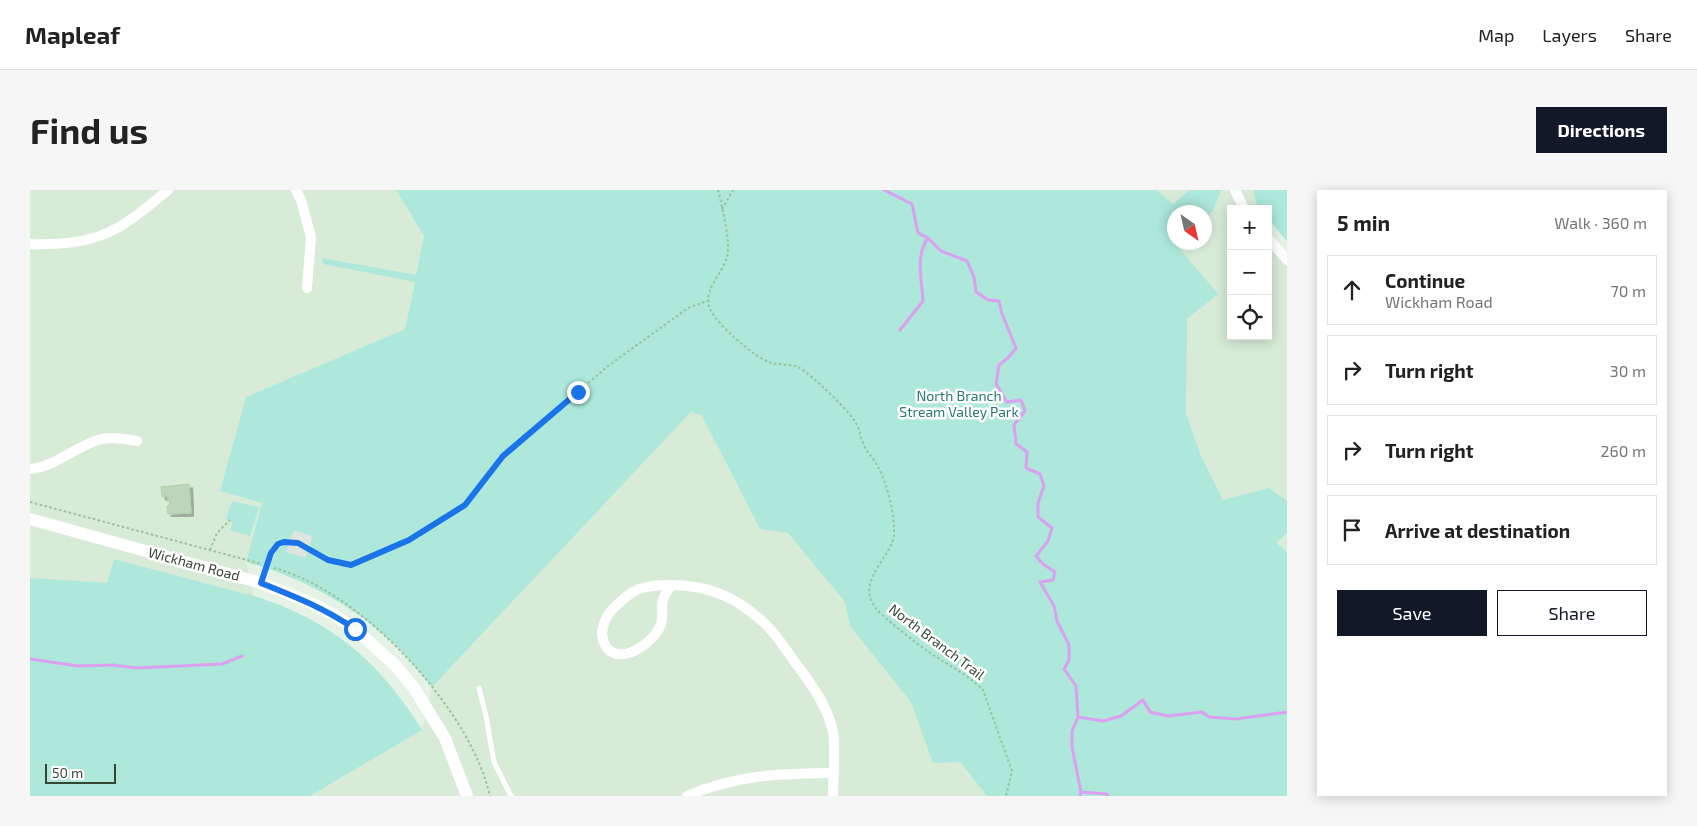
<!DOCTYPE html>
<html lang="en">
<head>
<meta charset="utf-8">
<style>
  :root { --surface:#fff; --page:#f6f6f6; --text:#222; --muted:#767676; --line:#e0e0e0; --accent:#111827 }
  body { margin:0; font-family:"Exo 2",sans-serif; background:var(--page); color:var(--text) }
  .controls { position:absolute; right:15px; top:15px; display:grid; overflow:hidden; border-radius:0px; box-shadow:0 2px 12px #0003 }
  .controls button { width:45px; height:45px; display:grid; place-items:center; padding:0; border:0; border-bottom:1px solid var(--line); background:var(--surface); color:var(--text); font:25px sans-serif }
  .compass { position:absolute; left:1137px; top:15px; width:45px; height:45px; border-radius:50%; background:var(--surface); box-shadow:0 2px 12px #0003; rotate:146deg }
  .scale { position:absolute; left:15px; bottom:12px; width:71px; box-sizing:border-box; padding-left:5px; border:2px solid #364635; border-top:0; font-size:14px; line-height:18px; white-space:nowrap; color:#364635; -webkit-text-stroke:4px #fff; paint-order:stroke }
  .stop { position:absolute; width:15px; height:15px; margin:-11px; border:4px solid #1a73e8; border-radius:50%; background:#fff }
  .stop.end { background:#1a73e8; border-color:#fff; box-shadow:0 1px 5px #0008 }
  .list { margin:0; padding:0; list-style:none }
  h2 { display:flex; justify-content:space-between; align-items:center; height:65px; margin:0; padding:0 20px; font-size:21px }
  h2 small { font-size:16px; font-weight:400; color:var(--muted) }
  .list li { display:grid; grid-template-columns:32px 1fr auto; gap:15px; align-items:center; box-sizing:border-box; height:70px; margin:0 10px 10px; padding:0 10px; border:1px solid var(--line); border-radius:0px }
  .list b { display:block; font-size:19px; white-space:nowrap }
  .list p { margin:0; font-size:16px; white-space:nowrap; color:var(--muted) }
  .list em { font-size:16px; font-style:normal; color:var(--muted) }
  .actions { display:flex; gap:10px; padding:15px 20px }
  .actions a { flex:1; padding:11px 0; border:1px solid var(--accent); border-radius:0px; text-align:center; font-size:18px; color:var(--accent) }
  .actions .main { background:var(--accent); color:#fff }
  .icon { flex:none; width:28px; height:28px; fill:none; stroke:currentColor; stroke-width:2; stroke-linecap:round; stroke-linejoin:round }
  .map { position:relative; flex:none; width:1257px; height:606px; overflow:hidden; border-radius:0px }
  header { display:flex; align-items:center; gap:30px; box-sizing:border-box; height:70px; padding:0 25px; background:var(--surface); border-bottom:1px solid var(--line) }
  header strong { font-size:24px }
  nav { display:flex; gap:28px; margin-inline-start:auto; font-size:18px }
  .intro { display:flex; align-items:center; justify-content:space-between; box-sizing:border-box; height:120px; padding:0 30px }
  h1 { margin:0; font-size:35px }
  .button { padding:12px 22px; border-radius:0px; background:var(--accent); color:#fff; font-size:18px; font-weight:700 }
  main { display:flex; gap:30px; padding:0 30px }
  aside { flex:1; background:var(--surface); border-radius:0px; box-shadow:0 2px 12px #0003 }
  .map>svg:first-child { display:block }
  .residential { fill:#d7ebd7; fill-rule:evenodd }
  .green { fill:#ade8db }
  .parking { fill:#dee4de }
  .lines { fill:none; stroke-linecap:round; stroke-linejoin:round }
  .stream { stroke:#dba0f1; stroke-width:3 }
  .building { fill:#bcd5bb; stroke:#b0d0ae; filter:url(#shadow) }
  .path { stroke:#9ac199; stroke-width:2; stroke-dasharray:2.5 2.5; stroke-linecap:butt }
  .service { stroke:#fff; stroke-width:5 }
  .minor { stroke:#fff; stroke-width:10 }
  .tertiary { stroke:#fff; stroke-width:12 }
  .route { stroke:#1a73e8; stroke-width:6 }
  .labels { text-anchor:middle; stroke-width:5; stroke-linejoin:round; paint-order:stroke }
  .park-label { font-size:14px; fill:#277873; stroke:#fff }
  .street-label { font-size:14px; fill:#364635; stroke:#fff }
</style>
</head>
<body>
<header>
<strong>Mapleaf</strong>
<nav><a>Map</a><a>Layers</a><a>Share</a></nav>
</header>
<div class="intro"><h1>Find us</h1><a class="button">Directions</a></div>
<main>
<div class="map">
<svg width="1257" height="606" viewBox="0 0 1257 606">
  <defs>
    <filter id="shadow"><feDropShadow dx="3.5" dy="3.5" stdDeviation="0" flood-color="#0004"/></filter>
  </defs>
  <rect width="100%" height="100%" fill="#e5f3e6"/>
  <path class="residential" d="M0 0H366L394 46 375 139 216 207 190 301 232 313 216 372 224 406 84 369 76 398 0 396Z
    M1071 0H1255L1217 19H1201V146H1238V48L1257 70V400L1217 406 1088 17ZM1144 22H1174V52H1144Z
    M661 222 672 226 730 339 758 343 869 477 930 572 957 606H280L392 540 402 497Z"/>
  <path class="green" d="M366 0H1126L1143 14 1160 0H1191L1183 21 1175 28 1174 22H1144V52L1188 104 1157 129 1156 223 1171 266 1193 310 1239 298 1257 311V343L1246 353 1257 362V606H957L930 572 903 573 881 512 820 436 815 412 758 343 730 339 672 226 661 222 402 497C390 483 379 469 366 456 324 416 272 387 216 372L232 313 190 301 216 207 375 139 385 92 293 74 292 68 386 85 394 46Z
    M1223 0H1257V51L1238 29V19H1230L1227 15Z
    M202 311 229 317 220 346 200 340 203 332 196 329Z
    M84 369 224 406C301 430 350 472 392 540L280 606H0V388L77 393Z"/>
  <path class="parking" d="M264 340 283 347 275 368 256 362Z"/>
  <g class="lines">
    <path class="stream" d="M854 0 882 14 888 43 898 48 911 61 937 71 944 87 946 102 958 110 969 111 972 124 986 158 978 168 969 175 966 194 977 212 991 210 995 221 984 235 986 254 997 262 996 278 1010 284 1014 296 1008 313V327L1022 338 1018 351 1006 366 1013 374 1025 382 1023 390 1010 392 1024 416 1027 431 1039 455V470L1034 479 1046 496 1048 527 1042 541V557L1051 602 1050 606
      M870 140 893 111C892 90 885 66 898 48
      M0 469 48 476 83 475 106 478 192 474 212 466
      M1048 527 1073 531 1091 526 1113 510 1120 522 1138 526 1172 522 1179 527 1206 529 1257 522
      M1051 602 1077 604 1078 606"/>
  </g>
  <path class="building" d="M159 294 161 323 138 324 137 316 140 315 139 311 137 306 132 307 131 297Z"/>
  <g class="lines">
    <path class="path" d="M688 0C692 16 701 52 697 67 692 85 672 100 680 119 687 134 725 169 742 173 750 175 760 174 768 177 780 183 821 222 827 235 830 240 830 247 833 253 836 262 843 267 847 275 857 292 865 325 864 344 863 365 828 389 843 414 848 423 857 429 864 435 877 446 890 456 903 465 920 476 939 486 953 500L982 581 976 606
      M692 19 703 0
      M0 312 232 374
      M180 360 187 343 200 330
      M282 361 298 369 321 375 379 350 435 315 473 266 578 176 658 118 677 111
      M244 378C324 399 417 497 449 573 454 584 457 595 460 606"/>
    <path class="service" d="M232 392C241 367 243 340 277 357
      M449 498 456 526 464 572 481 606"/>
    <path class="minor" d="M266 0 271 10 281 47 277 98
      M1205 0 1214 19
      M1238 48 1257 70
      M0 54C30 55 62 53 89 37 107 27 123 12 138 0
      M0 279C25 277 45 257 68 250 80 246 95 249 107 251
      M641 395C637 402 632 407 632 415 632 422 633 428 631 434 626 451 592 476 577 458 568 446 573 430 582 420 590 412 598 403 609 399 618 396 630 395 639 395 677 395 703 405 732 431 746 443 756 460 767 475 782 495 798 517 803 542 806 559 803 588 803 606
      M657 606C708 584 749 584 803 583"/>
    <path class="tertiary" d="M0 329 231 393 281 413 304 425 325 439 365 475 384 498 415 548 437 606"/>
  </g>
  <g class="lines">
    <path class="route" d="M325 439C294 418 266 407 231 393L241 363 248 354 254 352 268 353 298 370 321 375 379 350 435 315 473 266 548 202"/>
  </g>
  <g class="labels">
    <g class="park-label">
      <text x="929" y="211">North Branch<tspan x="929" dy="16">Stream Valley Park</tspan></text>
    </g>
    <g class="street-label">
      <text transform="translate(164 374) rotate(15)" y="5">Wickham Road</text>
      <text transform="translate(907 452) rotate(37)" y="5">North Branch Trail</text>
    </g>
  </g>
</svg>
<div class="controls">
<button>+</button>
<button>−</button>
<button><svg class="icon" aria-label="locate" viewBox="0 0 24 24"><circle cx="12" cy="12" r="6"/><path d="M12 2v4M12 18v4M2 12h4M18 12h4"/></svg></button>
</div>
<svg class="compass" viewBox="-18 -18 36 36"><path d="M0-13l5 13h-10z" fill="#e53935"/><path d="M0 13l5-13h-10z" fill="#767676"/></svg>
<div class="scale">50 m</div>
<div class="stop" style="left:325px;top:439px"></div>
<div class="stop end" style="left:548px;top:202px"></div>
</div>
<aside>
<h2>5 min<small>Walk · 360 m</small></h2>
<ul class="list">
<li><svg class="icon" aria-label="ahead" viewBox="0 0 24 24"><path d="M12 20V5M6 11l6-6 6 6"/></svg><div><b>Continue</b><p>Wickham Road</p></div><em>70 m</em></li>
<li><svg class="icon" aria-label="right" viewBox="0 0 24 24"><path d="M7 20v-9h11M14 6l5 5-5 5"/></svg><div><b>Turn right</b></div><em>30 m</em></li>
<li><svg class="icon" aria-label="right" viewBox="0 0 24 24"><path d="M7 20v-9h11M14 6l5 5-5 5"/></svg><div><b>Turn right</b></div><em>260 m</em></li>
<li><svg class="icon" aria-label="arrive" viewBox="0 0 24 24"><path d="M6 21V4h12l-3 4 3 4H6"/></svg><div><b>Arrive at destination</b></div></li>
</ul>
<div class="actions"><a class="main">Save</a><a>Share</a></div>
</aside>
</main>
</body>
</html>
